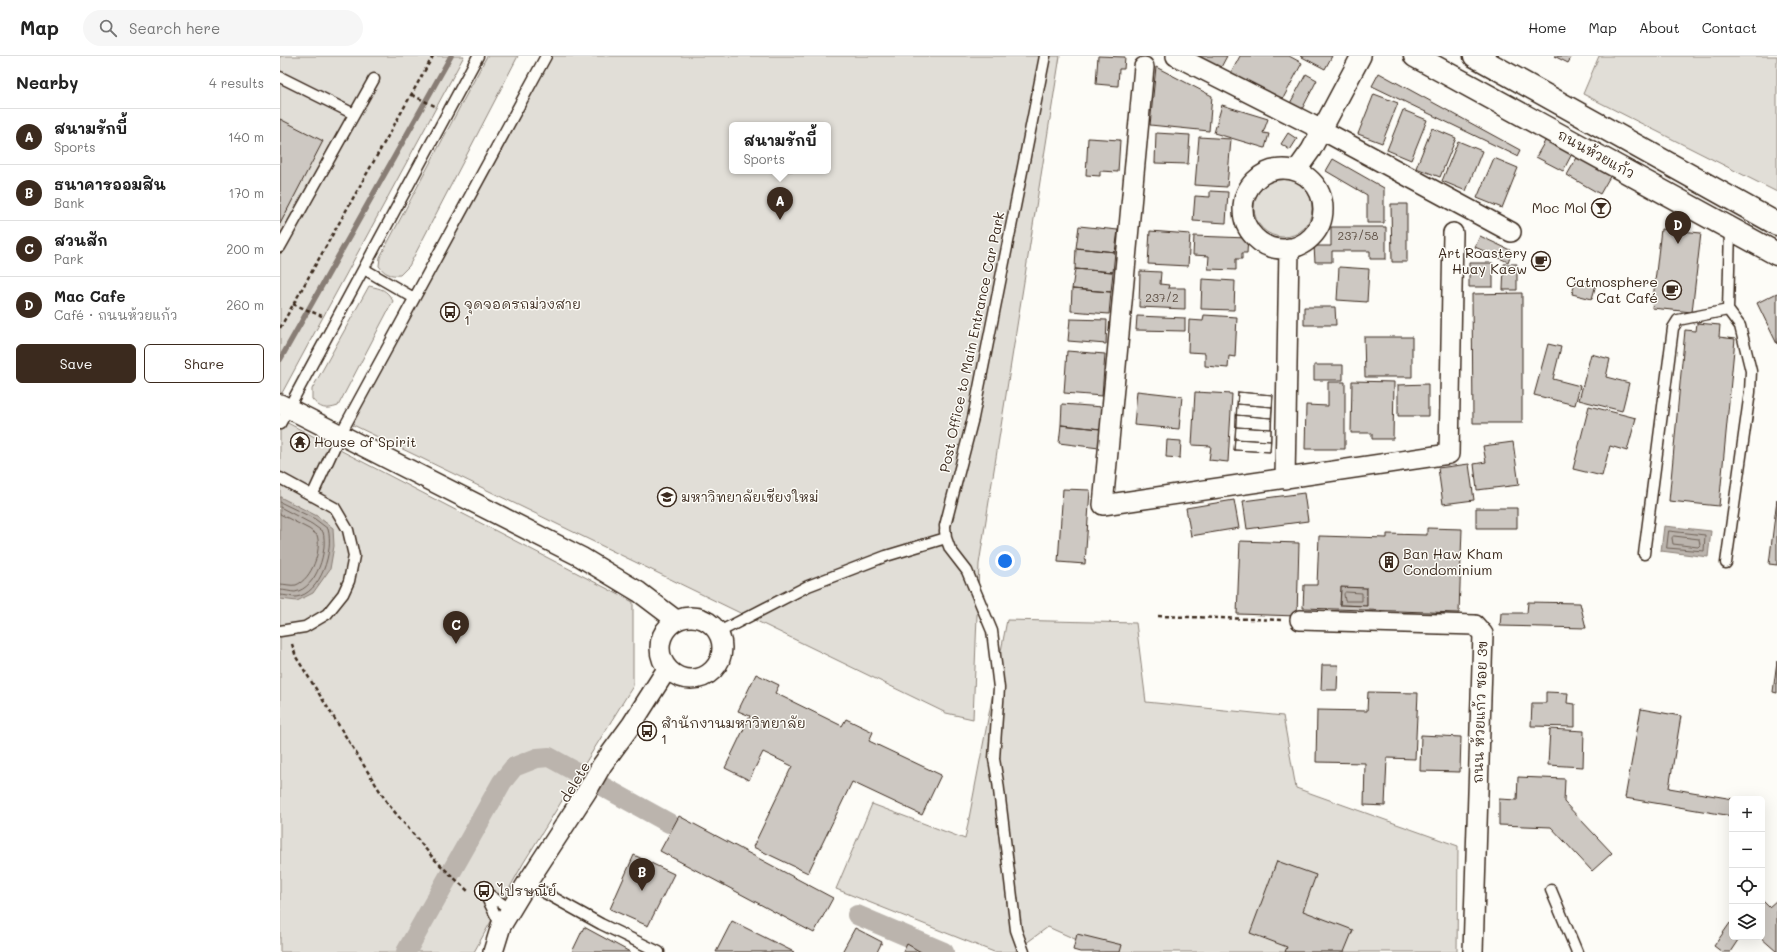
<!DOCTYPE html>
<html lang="en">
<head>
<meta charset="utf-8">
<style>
  :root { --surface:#fff; --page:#f6f6f6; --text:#222; --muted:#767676; --line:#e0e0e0; --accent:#3b2a1e }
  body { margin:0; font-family:Mali,"Playpen Sans Thai",sans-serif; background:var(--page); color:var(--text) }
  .controls { position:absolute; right:12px; bottom:12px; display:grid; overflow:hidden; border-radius:6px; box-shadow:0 4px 16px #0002 }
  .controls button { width:36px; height:36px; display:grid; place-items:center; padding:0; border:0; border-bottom:1px solid var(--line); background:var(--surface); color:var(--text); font:20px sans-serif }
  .you { position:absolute; left:725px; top:505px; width:14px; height:14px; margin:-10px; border:3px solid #fff; border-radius:50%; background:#1a73e8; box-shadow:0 0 0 6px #1a73e833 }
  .badge { display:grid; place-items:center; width:26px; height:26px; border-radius:50%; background:var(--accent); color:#fff; font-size:13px; font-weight:700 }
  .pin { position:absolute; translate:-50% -33px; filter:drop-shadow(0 1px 2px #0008) }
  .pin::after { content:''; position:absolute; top:21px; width:14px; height:12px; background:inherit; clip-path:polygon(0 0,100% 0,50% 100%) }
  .popup { position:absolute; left:449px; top:66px; width:102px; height:52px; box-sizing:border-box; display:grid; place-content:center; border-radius:6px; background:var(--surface); filter:drop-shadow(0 1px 3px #0005); font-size:13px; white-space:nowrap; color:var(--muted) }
  .popup b { font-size:15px; color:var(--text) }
  .popup::after { content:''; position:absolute; left:50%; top:100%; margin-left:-8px; border:8px solid transparent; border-top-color:var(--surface) }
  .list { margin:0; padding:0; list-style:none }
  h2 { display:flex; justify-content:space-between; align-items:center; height:52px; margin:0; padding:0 16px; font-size:17px }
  h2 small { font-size:13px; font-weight:400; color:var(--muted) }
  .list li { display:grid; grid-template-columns:26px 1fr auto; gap:12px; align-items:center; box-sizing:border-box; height:56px; padding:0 16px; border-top:1px solid var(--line) }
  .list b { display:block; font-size:15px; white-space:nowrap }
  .list p { margin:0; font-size:13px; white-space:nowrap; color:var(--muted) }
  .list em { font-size:13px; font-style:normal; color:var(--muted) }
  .actions { display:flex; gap:8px; padding:12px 16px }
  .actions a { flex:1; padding:9px 0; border:1px solid var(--accent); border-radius:6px; text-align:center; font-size:14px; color:var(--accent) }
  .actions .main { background:var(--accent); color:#fff }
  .icon { flex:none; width:22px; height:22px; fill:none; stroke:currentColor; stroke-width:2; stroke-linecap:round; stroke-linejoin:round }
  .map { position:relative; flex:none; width:1497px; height:896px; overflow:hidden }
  header { display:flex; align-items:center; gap:24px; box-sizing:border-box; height:56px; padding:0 20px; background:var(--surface); border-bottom:1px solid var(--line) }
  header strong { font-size:19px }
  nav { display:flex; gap:22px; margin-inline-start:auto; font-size:14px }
  .search { width:280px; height:36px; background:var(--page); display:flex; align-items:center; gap:10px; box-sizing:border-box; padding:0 14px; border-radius:22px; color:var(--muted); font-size:15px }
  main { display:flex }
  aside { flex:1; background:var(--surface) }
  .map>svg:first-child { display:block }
  .green { fill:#e1ded7; stroke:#8e847a; fill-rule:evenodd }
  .water { fill:#bbb4ad; stroke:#887d74 }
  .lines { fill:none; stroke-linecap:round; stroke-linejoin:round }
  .shore { stroke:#6e6157; stroke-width:1 }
  .stream { stroke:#887d74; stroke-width:5.5 }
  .canal { stroke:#bbb4ad; stroke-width:20 }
  .building { fill:#cdc8c2; stroke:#3b2a1e; fill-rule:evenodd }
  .lane-casing { stroke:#3b2a1e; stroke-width:13 }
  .street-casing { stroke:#3b2a1e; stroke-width:22 }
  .secondary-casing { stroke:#3b2a1e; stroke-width:25 }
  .path { stroke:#3b2a1e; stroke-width:2.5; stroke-dasharray:4 3; stroke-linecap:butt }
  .lane { stroke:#fdfcf7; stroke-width:10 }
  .street { stroke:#fdfcf7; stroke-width:19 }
  .secondary { stroke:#fdfcf7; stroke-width:22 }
  .labels { text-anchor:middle; stroke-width:3; stroke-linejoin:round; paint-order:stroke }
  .number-label { font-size:12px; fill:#605247 }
  .street-label { font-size:14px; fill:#3b2a1e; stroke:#fdfcf7 }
  .poi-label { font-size:14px; fill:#3b2a1e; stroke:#fdfcf7; text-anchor:start }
</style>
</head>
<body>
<header>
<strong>Map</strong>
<div class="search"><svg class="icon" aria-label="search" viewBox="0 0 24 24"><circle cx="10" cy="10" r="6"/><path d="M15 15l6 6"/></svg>Search here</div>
<nav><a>Home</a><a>Map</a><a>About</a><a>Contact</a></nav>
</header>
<main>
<aside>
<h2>Nearby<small>4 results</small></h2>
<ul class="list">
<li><span class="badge">A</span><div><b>สนามรักบี้</b><p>Sports</p></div><em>140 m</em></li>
<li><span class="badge">B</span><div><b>ธนาคารออมสิน</b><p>Bank</p></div><em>170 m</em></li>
<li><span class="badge">C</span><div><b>สวนสัก</b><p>Park</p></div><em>200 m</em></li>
<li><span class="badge">D</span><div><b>Mac Cafe</b><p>Café · ถนนห้วยแก้ว</p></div><em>260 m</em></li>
</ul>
<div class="actions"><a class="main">Save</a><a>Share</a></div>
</aside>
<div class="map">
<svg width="1497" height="896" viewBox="0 0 1497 896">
  <rect width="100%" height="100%" fill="#fdfcf7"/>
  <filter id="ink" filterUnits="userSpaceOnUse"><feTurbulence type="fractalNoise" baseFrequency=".025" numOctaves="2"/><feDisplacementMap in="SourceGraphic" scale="8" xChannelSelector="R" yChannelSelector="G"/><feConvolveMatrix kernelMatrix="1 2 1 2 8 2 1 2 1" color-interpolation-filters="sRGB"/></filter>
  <g filter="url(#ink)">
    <path class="green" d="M0 0H184L2 337 0 336Z
      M207 0H238L129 210 120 219C110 220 105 218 99 210L100 201Z
      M266 0H780L699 508 693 663 666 657 67 366ZM452 69H548V115H452Z
      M1319 0H1497V136L1303 38Z
      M974 152a29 29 0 1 1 58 0a29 29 0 1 1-58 0Z
      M89 230C102 233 106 233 113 245L58 350C46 354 40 353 32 343V333Z
      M0 363 353 546V630L244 806 194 896H0Z
      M727 564 856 567 866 646 1003 660 1016 732 1178 790 1177 896H824L768 871 734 896H714L556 833 592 748 685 783Z"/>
    <path class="water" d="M0 441 37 460 53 472 54 490 50 513 33 537 17 545 0 543Z
      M1384 470 1431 475 1428 501 1381 495Z
      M1061 531 1087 532V550L1060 549Z"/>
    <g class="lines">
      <path class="shore" d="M0 446 35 463 48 473C54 494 41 538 16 541 11 541 5 539 0 539
        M0 451 32 468 43 476C48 494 37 532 15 536 11 536 5 534 0 534
        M0 458 29 473 37 479C42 494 32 523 16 529 11 530 5 528 0 528
        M1389 475 1425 479 1424 495 1387 492Z
        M1394 480 1419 483 1420 489 1418 491 1393 488 1392 482Z
        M1066 536 1082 537V545H1065L1064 538Z"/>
      <path class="stream" d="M0 304 171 0"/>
      <path class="canal" d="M577 859 664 896
        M126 896 222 726 234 711 257 702 269 701 389 767"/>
    </g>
    <path class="building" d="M818 0 845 1 844 13H839L838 30 816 28Z
      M910 0H947L939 15Z
      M960 0H1009L1022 7 1000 48 949 21Z
      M1020 0H1052L1045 13Z
      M1274 0H1292L1288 7Z
      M876 11 932 40 929 75 870 69Z
      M1099 17 1240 94 1237 100 1092 30Z
      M1026 18 1037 24 1020 57 1008 51Z
      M1094 38 1118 47 1102 87 1078 78Z
      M942 49 988 63 983 77 989 78 985 92 934 77Z
      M1123 54 1147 64 1131 104 1107 94Z
      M0 63 43 85 0 168Z
      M1152 72 1176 82 1160 121 1136 112Z
      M876 77 910 79 908 108 875 107Z
      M1008 77 1017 83 1010 94 1001 88Z
      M1269 78 1295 92 1283 115 1256 101Z
      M919 81 951 83 947 131 915 129Z
      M808 82 840 84 838 116 820 115V120L806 119Z
      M1178 85 1202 95 1186 135 1162 125Z
      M1299 98 1332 117 1320 138 1287 119Z
      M1214 102 1238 112 1222 152 1197 142Z
      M1053 103 1104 132V167H1087V139L1046 115Z
      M930 135 948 136 946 167 913 165 915 140 930 141Z
      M1111 148H1127V206H1112Z
      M799 170 838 174 835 196 796 192Z
      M1051 171H1106V203H1090V195H1052V206H1035L1034 190H1051Z
      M1381 173 1421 177 1412 256 1372 252Z
      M870 175 910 178 908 210 868 208Z
      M914 180 968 182 967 197H962V203H956V214L928 213 929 200 913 199Z
      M1200 180 1232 195 1228 206 1195 191Z
      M796 192 835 196 833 216 795 213Z
      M1189 207H1213V231H1189Z
      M1224 208H1237V234H1223Z
      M1059 211 1089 213 1087 246 1057 244Z
      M795 213 833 216 831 236 792 233Z
      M860 215 881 216 880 228 889 229 888 232H905V253L859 251Z
      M922 223 955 225 954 254 921 253Z
      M1296 223 1316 228 1312 243 1292 238Z
      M792 233 831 236 829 258 791 255Z
      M1242 237V367H1193L1192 238Z
      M1497 237V288L1477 247Z
      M1024 251H1055L1056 269H1024Z
      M924 259 957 261 955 301 949 300 948 312 925 310V297L908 296 909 264 923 265Z
      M857 260 905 262V275L856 274Z
      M790 263 827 264 826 288 788 285Z
      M1417 267 1440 269 1439 281 1455 283 1439 450 1389 445 1405 274 1416 275Z
      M1084 281H1132V321H1085Z
      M1268 288 1281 291 1273 323 1300 330 1295 349 1254 339Z
      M787 295 825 298 822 340 784 337Z
      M1311 298 1330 303 1326 321 1349 327 1342 355 1299 344Z
      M1034 309H1063V324H1034Z
      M1072 325 1114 326 1113 383H1092V377H1071Z
      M1048 326H1065V393H1025L1026 349 1048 350Z
      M1148 328V360H1118V329Z
      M857 335 902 340 899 373 854 369Z
      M915 336 952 338 948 406 929 404 931 390 912 389Z
      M958 336 993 339 990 396 954 394Z
      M958 336 993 339 992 351 957 348Z
      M782 348 823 351 821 373 781 369Z
      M957 348 992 351 991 362 956 359Z
      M1309 350 1356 362 1347 395 1330 390 1322 420 1293 413Z
      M956 359 991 362V373L956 371Z
      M781 369 821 373 819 392 779 387Z
      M956 371 991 373V385L955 383Z
      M955 383 991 385 990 396 954 394Z
      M887 384 901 385 900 402 886 401Z
      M1233 386 1239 429 1197 434 1194 408 1206 406 1203 390Z
      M1189 408 1194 444 1163 448 1158 412Z
      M783 433 810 434 805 508 778 506Z
      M1024 437 1028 465 967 473 963 445Z
      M1497 443V509L1489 508Z
      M954 444 959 472 911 480 906 452Z
      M1196 452H1237V472H1196Z
      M1147 472 1182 473 1179 557 1023 552 1024 529H1037L1039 480 1107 482V478L1147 479ZM1061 531 1087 532V550L1060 549Z
      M960 485 1019 487 1017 560 957 558Z
      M1248 546 1300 547 1306 572 1220 570 1221 557H1247Z
      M1497 605V637L1493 636Z
      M1042 609H1058L1057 634H1041Z
      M476 618 499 629 495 637 562 670 566 663 593 676 589 685 661 719 642 759 572 726 528 817 473 791 512 710 483 696 469 724 445 712 470 660 458 655Z
      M1088 636 1138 637 1135 703 1107 702 1105 750 1084 749 1085 707 1036 706 1037 654 1087 655Z
      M1266 636 1288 637 1287 647 1295 648V671L1251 670 1252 647H1266Z
      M1361 653 1401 660 1389 732 1453 743H1452V760L1345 742Z
      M1270 673 1304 675 1303 711 1268 709Z
      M1141 679 1181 681 1180 716 1140 715Z
      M1238 721 1285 723 1284 746 1332 797 1312 815 1271 771 1219 769V743L1237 744Z
      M399 760 553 842 534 877 380 795Z
      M354 799 394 818 368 870 330 853Z
      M997 805 1036 819 1023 855 1073 874 1064 896H1005L1007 891 970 877Z
      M1482 844 1489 851 1497 844V896L1480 881H1482Z
      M452 865 514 896H436Z
      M1450 867 1452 869V881H1460L1450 896H1442L1434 890Z
      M304 871 350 896H292Z
      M575 872 602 886 597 896H562Z
      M797 878 842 889 840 896H800L793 894Z
      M627 888 641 896H623Z"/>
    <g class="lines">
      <defs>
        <path id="lane" d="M0 21 74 58
          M0 191 94 23
          M84 213 134 242
          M0 368 198 0
          M0 422 55 452 68 474 74 500 69 525 63 538 47 558 25 571 0 575
          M32 440 60 379 266 0
          M665 475 666 482 670 493 687 515 712 575 719 632 714 703 718 726 736 874 744 896
          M1364 498 1393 272 1398 264 1448 254
          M1446 507 1470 336 1471 315 1460 270 1448 254 1450 172
          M385 616 387 613C362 572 412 540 439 576L528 530 606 500 666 482 665 470 693 362 765 0
          M247 827 321 868 379 896
          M1271 834 1297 896
          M204 835 231 854 232 852
          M204 836 221 870 222 868"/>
        <path id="street" d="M896 0 1042 74 1231 176
          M864 11 823 449 1169 398 1173 177
          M963 153a40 40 0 1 1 80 0a40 40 0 1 1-80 0Z
          M1016 115 1031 94 1081 0
          M0 348 301 501 359 536 396 564
          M1005 423 1009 192
          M380 592a31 31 0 1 1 62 0a31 31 0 1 1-62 0Z
          M1020 564 1195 569 1203 578 1193 896
          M213 896 221 870 247 827 307 735 322 709 352 668 387 613"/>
        <path id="secondary" d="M1135 0 1497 198
          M1195 0 1497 168"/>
      </defs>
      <use href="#lane" class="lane-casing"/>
      <use href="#street" class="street-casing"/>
      <use href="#secondary" class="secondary-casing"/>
      <path class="path" d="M132 39 155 50
        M13 248 42 260
        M0 272 153 0
        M878 560 1002 564
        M12 588 16 601 108 748 154 803 189 836
        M404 622C425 627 442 610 442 589"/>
      <use href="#lane" class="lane"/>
      <use href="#street" class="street"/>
      <use href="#secondary" class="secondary"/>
    </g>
  </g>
  <defs>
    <symbol id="bar-ring" viewBox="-11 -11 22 22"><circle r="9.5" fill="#fdfcf7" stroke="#3b2a1e" stroke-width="1.5"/><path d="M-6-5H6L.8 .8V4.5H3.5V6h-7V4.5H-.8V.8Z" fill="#3b2a1e"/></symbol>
    <symbol id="cafe-ring" viewBox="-11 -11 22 22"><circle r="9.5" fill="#fdfcf7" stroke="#3b2a1e" stroke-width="1.5"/><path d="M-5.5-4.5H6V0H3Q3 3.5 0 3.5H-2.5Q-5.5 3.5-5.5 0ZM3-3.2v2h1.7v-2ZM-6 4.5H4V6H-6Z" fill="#3b2a1e"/></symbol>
    <symbol id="bus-ring" viewBox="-11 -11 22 22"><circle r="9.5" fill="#fdfcf7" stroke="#3b2a1e" stroke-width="1.5"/><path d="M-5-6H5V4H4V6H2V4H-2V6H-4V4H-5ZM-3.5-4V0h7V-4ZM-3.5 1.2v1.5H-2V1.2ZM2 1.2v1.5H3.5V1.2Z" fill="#3b2a1e"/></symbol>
    <symbol id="temple-ring" viewBox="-11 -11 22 22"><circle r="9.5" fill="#fdfcf7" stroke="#3b2a1e" stroke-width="1.5"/><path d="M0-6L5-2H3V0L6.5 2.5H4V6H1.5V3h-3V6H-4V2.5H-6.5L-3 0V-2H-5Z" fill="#3b2a1e"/></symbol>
    <symbol id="university-ring" viewBox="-11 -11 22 22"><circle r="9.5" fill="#fdfcf7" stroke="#3b2a1e" stroke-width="1.5"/><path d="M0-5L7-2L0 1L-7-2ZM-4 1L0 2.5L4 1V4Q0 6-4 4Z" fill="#3b2a1e"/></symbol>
    <symbol id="building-ring" viewBox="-11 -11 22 22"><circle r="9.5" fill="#fdfcf7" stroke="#3b2a1e" stroke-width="1.5"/><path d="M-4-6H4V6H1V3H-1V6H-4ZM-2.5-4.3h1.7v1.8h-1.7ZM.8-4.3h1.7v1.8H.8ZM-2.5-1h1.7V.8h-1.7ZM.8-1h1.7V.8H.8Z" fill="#3b2a1e"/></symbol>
  </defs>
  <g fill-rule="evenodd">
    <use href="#bar-ring" x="1310" y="141" width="22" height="22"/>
    <use href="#cafe-ring" x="1250" y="194" width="22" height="22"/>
    <use href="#cafe-ring" x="1381" y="223" width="22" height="22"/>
    <use href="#bus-ring" x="159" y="245" width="22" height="22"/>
    <use href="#temple-ring" x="9" y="375" width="22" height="22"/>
    <use href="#university-ring" x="376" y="430" width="22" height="22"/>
    <use href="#building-ring" x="1098" y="495" width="22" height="22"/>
    <use href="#bus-ring" x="356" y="664" width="22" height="22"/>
    <use href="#bus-ring" x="193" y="824" width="22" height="22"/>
  </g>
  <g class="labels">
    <g class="number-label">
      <text x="1078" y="184">237/58</text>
      <text x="882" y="246">237/2</text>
    </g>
    <g class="street-label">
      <text transform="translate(1316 98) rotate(29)" y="5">ถนนห้วยแก้ว</text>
      <text transform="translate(692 286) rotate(-78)" y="5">Post Office to Main Entrance Car Park</text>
      <text transform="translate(1200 656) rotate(-88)" y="5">ถนน ห้วยแก้ว ซอย 3ข</text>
      <text transform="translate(295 726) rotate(-59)" y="5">delete</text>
    </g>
    <g class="poi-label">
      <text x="1307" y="157" text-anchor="end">Moc Mol</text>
      <text x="1247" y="202" text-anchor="end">Art Roastery<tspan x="1247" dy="16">Huay Kaew</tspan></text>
      <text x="1378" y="231" text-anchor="end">Catmosphere<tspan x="1378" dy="16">Cat Café</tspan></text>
      <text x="184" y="253">จุดจอดรถม่วงสาย<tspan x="184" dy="16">1</tspan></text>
      <text x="34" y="391">House of Spirit</text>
      <text x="401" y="446">มหาวิทยาลัยเชียงใหม่</text>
      <text x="1123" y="503">Ban Haw Kham<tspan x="1123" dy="16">Condominium</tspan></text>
      <text x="381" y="672">สํานักงานมหาวิทยาลัย<tspan x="381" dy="16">1</tspan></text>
      <text x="218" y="840">ไปรษณีย์</text>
    </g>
  </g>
</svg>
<div class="controls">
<button>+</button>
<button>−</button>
<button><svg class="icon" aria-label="locate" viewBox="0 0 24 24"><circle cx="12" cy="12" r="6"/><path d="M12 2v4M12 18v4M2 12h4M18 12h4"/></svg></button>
<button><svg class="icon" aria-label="layers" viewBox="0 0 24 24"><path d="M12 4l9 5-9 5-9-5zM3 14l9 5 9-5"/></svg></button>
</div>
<div class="you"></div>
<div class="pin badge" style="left:500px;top:164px">A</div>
<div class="popup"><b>สนามรักบี้</b>Sports</div>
<div class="pin badge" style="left:362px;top:835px">B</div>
<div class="pin badge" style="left:176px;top:588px">C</div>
<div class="pin badge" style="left:1398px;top:188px">D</div>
</div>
</main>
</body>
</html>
